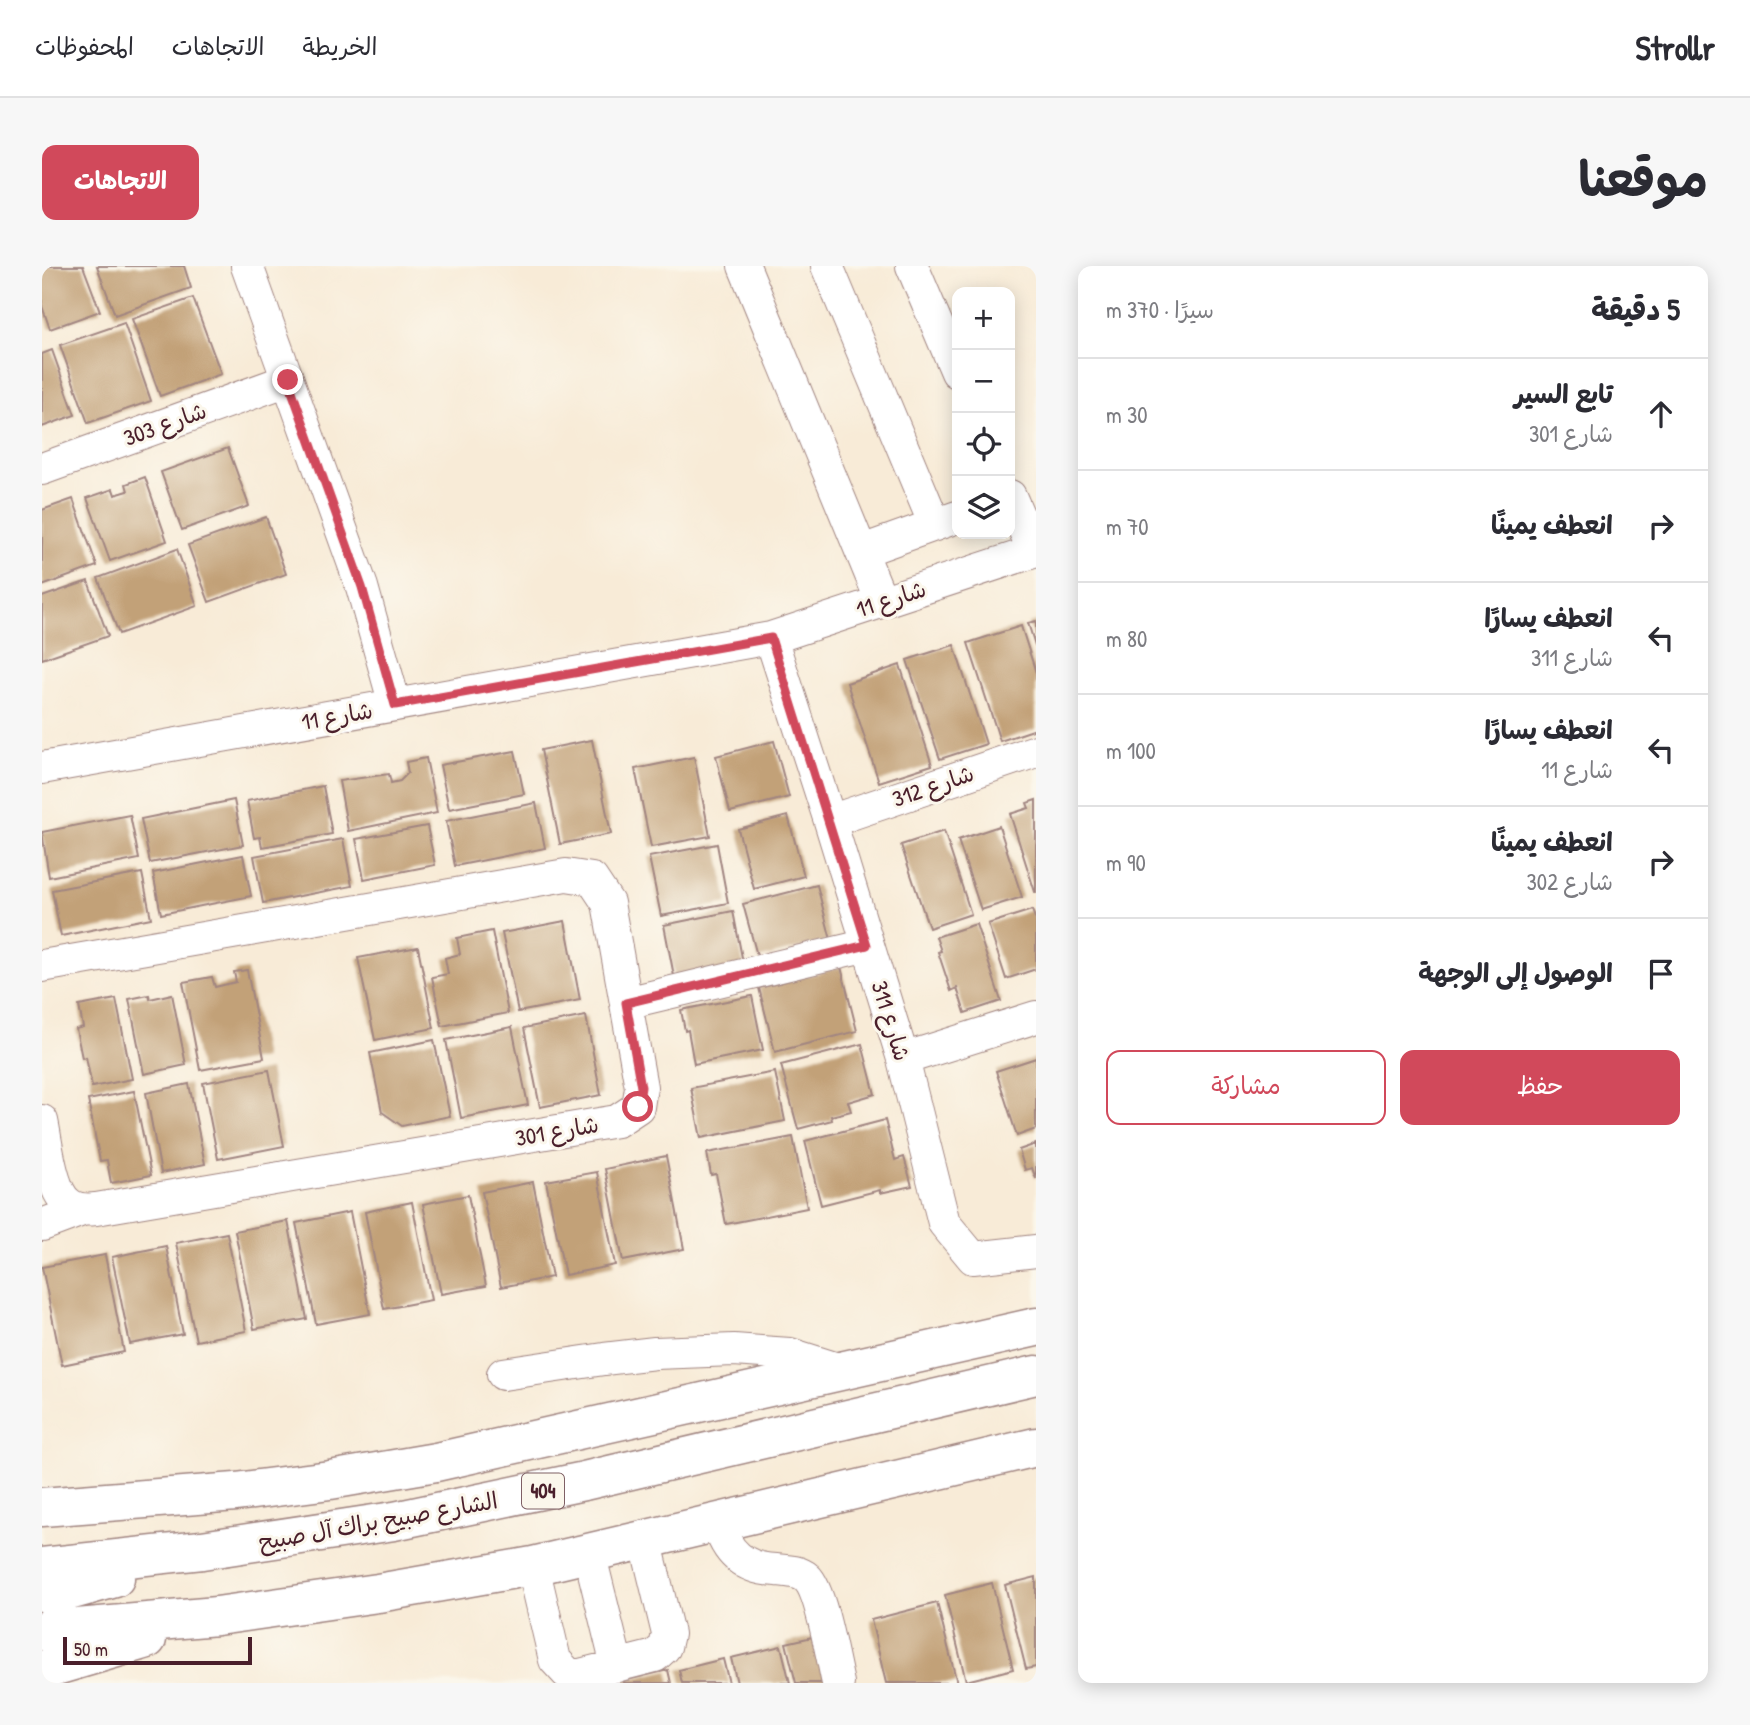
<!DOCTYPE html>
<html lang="ar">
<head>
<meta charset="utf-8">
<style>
  :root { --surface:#fff; --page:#f7f7f7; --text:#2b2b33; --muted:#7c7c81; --line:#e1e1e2; --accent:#d1495b }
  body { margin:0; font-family:"Patrick Hand","Playpen Sans Arabic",sans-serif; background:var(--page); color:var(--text); direction:rtl }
  .controls { position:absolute; right:21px; top:21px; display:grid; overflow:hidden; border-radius:14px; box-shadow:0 4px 18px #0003 }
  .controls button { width:63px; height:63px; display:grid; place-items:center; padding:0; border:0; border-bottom:2px solid var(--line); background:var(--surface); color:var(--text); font:35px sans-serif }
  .scale { position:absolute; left:21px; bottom:18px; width:189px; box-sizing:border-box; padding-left:7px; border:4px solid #4a1f2b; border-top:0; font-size:19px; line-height:24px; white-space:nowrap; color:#4a1f2b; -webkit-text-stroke:5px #fbf7ec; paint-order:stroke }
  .stop { position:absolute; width:21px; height:21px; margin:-16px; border:5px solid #d1495b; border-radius:50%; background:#fff }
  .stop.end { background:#d1495b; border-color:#fff; box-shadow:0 2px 7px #0008 }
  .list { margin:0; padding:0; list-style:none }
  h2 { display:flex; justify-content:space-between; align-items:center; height:91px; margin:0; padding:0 28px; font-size:30px }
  h2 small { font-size:23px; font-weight:400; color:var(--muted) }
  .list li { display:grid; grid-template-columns:46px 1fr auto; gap:21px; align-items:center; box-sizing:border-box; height:112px; padding:0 28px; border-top:2px solid var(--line) }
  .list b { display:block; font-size:26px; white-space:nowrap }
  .list p { margin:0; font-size:23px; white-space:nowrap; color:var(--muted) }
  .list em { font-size:23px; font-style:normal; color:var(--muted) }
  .actions { display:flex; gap:14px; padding:21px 28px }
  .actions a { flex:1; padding:16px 0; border:2px solid var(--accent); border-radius:14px; text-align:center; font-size:24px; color:var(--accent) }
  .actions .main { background:var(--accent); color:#fff }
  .icon { flex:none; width:38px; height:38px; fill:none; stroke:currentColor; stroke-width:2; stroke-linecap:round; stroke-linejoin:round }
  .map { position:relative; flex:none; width:994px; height:1417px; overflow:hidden; direction:ltr; border-radius:14px }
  header { display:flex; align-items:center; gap:42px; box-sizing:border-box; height:98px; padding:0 35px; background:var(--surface); border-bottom:2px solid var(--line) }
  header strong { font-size:33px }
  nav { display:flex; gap:38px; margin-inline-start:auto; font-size:24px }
  .intro { display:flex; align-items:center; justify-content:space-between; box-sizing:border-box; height:168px; padding:0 42px }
  h1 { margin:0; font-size:49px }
  .button { padding:18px 32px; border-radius:14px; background:var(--accent); color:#fff; font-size:24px; font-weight:700 }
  main { display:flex; gap:42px; padding:0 42px }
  aside { flex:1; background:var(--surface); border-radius:14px; box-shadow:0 4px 18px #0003 }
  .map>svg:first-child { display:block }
  .building { fill:#c2a178 }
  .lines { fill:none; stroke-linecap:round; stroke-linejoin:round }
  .minor-casing { stroke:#a18581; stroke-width:34 }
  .major-casing { stroke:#a18581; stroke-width:41 }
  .minor { stroke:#fff; stroke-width:32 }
  .major { stroke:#fff; stroke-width:38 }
  .route { stroke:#d1495b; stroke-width:9 }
  .labels { text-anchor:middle; stroke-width:6; stroke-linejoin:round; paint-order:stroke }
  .shield { fill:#fbf7ec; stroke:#7f6065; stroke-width:2 }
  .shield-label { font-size:21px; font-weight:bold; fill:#4a1f2b }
  .street-label { font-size:23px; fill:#4a1f2b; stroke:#fbf7ec }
</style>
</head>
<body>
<header>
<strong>Strollr</strong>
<nav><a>الخريطة</a><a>الاتجاهات</a><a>المحفوظات</a></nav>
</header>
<div class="intro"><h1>موقعنا</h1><a class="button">الاتجاهات</a></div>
<main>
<aside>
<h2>5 دقيقة<small>سيرًا · 370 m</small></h2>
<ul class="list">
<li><svg class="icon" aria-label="ahead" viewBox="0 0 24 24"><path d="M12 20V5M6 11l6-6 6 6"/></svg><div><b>تابع السير</b><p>شارع 301</p></div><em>30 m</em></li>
<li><svg class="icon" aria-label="right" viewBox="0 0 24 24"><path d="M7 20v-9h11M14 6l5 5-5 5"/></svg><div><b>انعطف يمينًا</b></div><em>70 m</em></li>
<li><svg class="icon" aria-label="left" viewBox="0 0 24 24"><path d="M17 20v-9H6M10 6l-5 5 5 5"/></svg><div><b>انعطف يسارًا</b><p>شارع 311</p></div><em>80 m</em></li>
<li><svg class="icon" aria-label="left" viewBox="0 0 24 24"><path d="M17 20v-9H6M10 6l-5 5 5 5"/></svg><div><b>انعطف يسارًا</b><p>شارع 11</p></div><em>100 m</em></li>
<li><svg class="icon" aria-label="right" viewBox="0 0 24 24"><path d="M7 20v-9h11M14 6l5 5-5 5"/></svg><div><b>انعطف يمينًا</b><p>شارع 302</p></div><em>90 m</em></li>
<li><svg class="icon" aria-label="arrive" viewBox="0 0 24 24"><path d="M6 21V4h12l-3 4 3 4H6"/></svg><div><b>الوصول إلى الوجهة</b></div></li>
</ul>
<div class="actions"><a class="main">حفظ</a><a>مشاركة</a></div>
</aside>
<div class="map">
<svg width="994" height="1417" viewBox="0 0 994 1417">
  <rect width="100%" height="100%" fill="#fbf7ec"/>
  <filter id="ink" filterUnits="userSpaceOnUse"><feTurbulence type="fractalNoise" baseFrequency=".0143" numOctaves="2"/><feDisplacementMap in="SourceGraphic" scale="14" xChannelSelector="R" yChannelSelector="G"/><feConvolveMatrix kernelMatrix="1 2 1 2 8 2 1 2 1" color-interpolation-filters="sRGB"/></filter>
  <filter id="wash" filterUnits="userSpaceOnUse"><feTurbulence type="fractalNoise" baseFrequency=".00686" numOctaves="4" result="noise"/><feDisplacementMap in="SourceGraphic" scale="28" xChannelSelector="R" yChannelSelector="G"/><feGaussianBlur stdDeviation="1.57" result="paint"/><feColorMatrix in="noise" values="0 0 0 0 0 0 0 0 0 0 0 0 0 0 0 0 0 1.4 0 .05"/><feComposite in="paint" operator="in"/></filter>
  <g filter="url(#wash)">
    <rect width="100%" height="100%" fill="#f8ebd7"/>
    <g id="blocks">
      <path class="building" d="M0 0H41L58 45 8 63 0 40Z
        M55 0H142L149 22 73 49Z
        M151 32 179 108 118 130 90 53Z
        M82 57 109 135 46 157 18 79Z
        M10 84 33 149 0 161V88Z
        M186 182 207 240 140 264 119 206Z
        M103 211 125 275 68 295 45 232 71 223 73 229 86 225 84 218Z
        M31 233 55 300 0 320V244Z
        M224 251 244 308 167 336 146 279Z
        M135 283 155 340 77 368 56 312Z
        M46 315 66 370 0 393V331Z
        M994 355V379H993L986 357Z
        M979 360 994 407V463L958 475 926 377Z
        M912 379 944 478 898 493 865 394Z
        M858 399 890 499 837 516 805 417Z
        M550 474 569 568 518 578 499 484Z
        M732 475 747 531 688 546 674 490Z
        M473 485 482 528 407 543 398 499Z
        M652 491 668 570 609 581 593 503Z
        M384 492 395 547 306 565 297 515 347 508 349 517 358 515 366 507 364 496Z
        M281 520 290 568 220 581 218 571 212 572 205 535Z
        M192 534 201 579 108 597 99 553Z
        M994 534V626H993L968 548 987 542 985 537Z
        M494 537 503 582 413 600 404 555Z
        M88 549 97 593 7 611 0 566Z
        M746 550 762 610 712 623 696 563Z
        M385 560 393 599 322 613 314 573Z
        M957 560 980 631 939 644 916 574Z
        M902 565 929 648 887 662 859 579Z
        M301 573 310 620 221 637 212 590Z
        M675 578 686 637 619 650 607 591Z
        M201 589 209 630 119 648 111 607Z
        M100 607 109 652 19 670 10 624Z
        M775 619 789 674 716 693 701 638Z
        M990 644 994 655V703L964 713 946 658Z
        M691 645 702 702 633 715 622 659Z
        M523 655 538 734 476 746 460 667Z
        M934 658 959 735 923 747 915 722 909 725 896 686 899 685 894 671Z
        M450 665 466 747 400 760 390 711 406 708 403 692 418 688 415 672Z
        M376 681 392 762 333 774 316 692Z
        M799 701 815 765 733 786 717 722Z
        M205 704 222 792 158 804 141 716 170 711 173 721 194 716 192 706Z
        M130 728 144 799 102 808 87 733 107 729 108 733Z
        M710 730 721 784 652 798 646 764 643 765 639 744Z
        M74 733 90 813 50 821 44 791 40 792 34 763 41 761 37 740Z
        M544 750 559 829 498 841 482 762Z
        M470 761 486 839 419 852 404 774Z
        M392 774 408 850 360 860 340 846 328 787Z
        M820 778 833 828 806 836 809 845 789 850 790 854 756 863 739 799Z
        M994 792V863L975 870 954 805Z
        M227 804 242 880 176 893 161 817Z
        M733 806 743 855 659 872 649 822Z
        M147 818 163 898 119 907 104 827Z
        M92 825 109 909 69 917 65 894 58 895 46 834Z
        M843 854 853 894 862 891 870 920 838 927V924L779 939 763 875Z
        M751 871 765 942 684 958 674 908 669 909 665 887Z
        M994 878V913L990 902 983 904 977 884Z
        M624 890 642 983 581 995 563 903Z
        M555 906 573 999 523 1009 504 915Z
        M491 916 510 1011 459 1021 440 926Z
        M426 929 444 1020 399 1028 381 938Z
        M370 936 389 1034 342 1043 323 946Z
        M308 946 328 1048 274 1058 254 957Z
        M246 955 265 1053 212 1063 193 965Z
        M185 967 204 1065 154 1075 134 977Z
        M124 980 141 1068 88 1078 70 991Z
        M63 989 82 1086 20 1099 0 1001Z
        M994 1311V1401L984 1403 963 1319Z
        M950 1317 971 1403 924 1415 903 1329Z
        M895 1337 915 1417H844L829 1354Z
        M779 1369 791 1417H754L744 1377Z
        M739 1380 748 1417H695L689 1392Z
        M681 1393 687 1417H640L637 1404Z
        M626 1404 629 1417H582L581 1415Z"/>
    </g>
  </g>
  <g filter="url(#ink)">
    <use href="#blocks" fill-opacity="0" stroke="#a18581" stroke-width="2"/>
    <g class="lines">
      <defs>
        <path id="minor" d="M205 0 320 321 353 439
          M702 0 840 336
          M785 0 893 259
          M870 0 915 106
          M0 203 246 114
          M968 230 992 286
          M820 285 915 251
          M729 372 788 555 861 793 902 957 931 992 994 985
          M0 502 729 372 994 285
          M788 555 994 485
          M0 700 524 609 550 613 566 637 599 821 596 841 575 855 54 943C44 944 35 944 27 938 8 925 5 876 0 855
          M584 737 826 679
          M861 793 994 751
          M0 959 40 944
          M461 1108 562 1093 613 1087 692 1084 748 1088 802 1105
          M676 1256C684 1287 702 1303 734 1304 745 1305 757 1305 765 1312 779 1325 791 1396 796 1417
          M547 1286 575 1400
          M491 1300 513 1394 525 1407 538 1409 613 1390 623 1381 626 1368 603 1273"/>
        <path id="major" d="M0 1241 194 1226 288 1214 394 1196 994 1061
          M0 1301 160 1284 352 1255 542 1215 994 1109
          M9 1330 73 1312
          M0 1365 175 1350 336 1327 491 1300 994 1181
          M0 1404 105 1373"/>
      </defs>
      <use href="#minor" class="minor-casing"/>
      <use href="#major" class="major-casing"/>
      <use href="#minor" class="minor"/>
      <use href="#major" class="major"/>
    </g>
  </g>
  <g class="lines" filter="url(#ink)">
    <path class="route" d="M246 114 320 321 353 439 729 372 825 679 584 737 599 821 596 841"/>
  </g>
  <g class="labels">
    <rect class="shield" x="480" y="1207.5" width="42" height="35" rx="5"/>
    <g class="shield-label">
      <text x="501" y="1232">404</text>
    </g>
    <g class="street-label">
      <text transform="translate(123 158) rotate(-20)" y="8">شارع 303</text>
      <text transform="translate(849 333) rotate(-18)" y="8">شارع 11</text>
      <text transform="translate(295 450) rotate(-10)" y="8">شارع 11</text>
      <text transform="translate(891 520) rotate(-19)" y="8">شارع 312</text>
      <text transform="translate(849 755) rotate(73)" y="8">شارع 311</text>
      <text transform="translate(515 865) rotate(-10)" y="8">شارع 301</text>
      <text transform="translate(336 1255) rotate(-10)" y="8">الشارع صبيح براك آل صبيح</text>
    </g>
  </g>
</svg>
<div class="controls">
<button>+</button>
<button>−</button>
<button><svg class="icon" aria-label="locate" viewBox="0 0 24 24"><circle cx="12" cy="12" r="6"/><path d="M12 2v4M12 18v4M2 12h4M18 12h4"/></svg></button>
<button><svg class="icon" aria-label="layers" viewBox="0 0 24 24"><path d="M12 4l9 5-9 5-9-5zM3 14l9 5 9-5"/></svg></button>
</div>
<div class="scale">50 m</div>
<div class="stop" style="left:596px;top:841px"></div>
<div class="stop end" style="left:246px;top:114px"></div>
</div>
</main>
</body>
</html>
